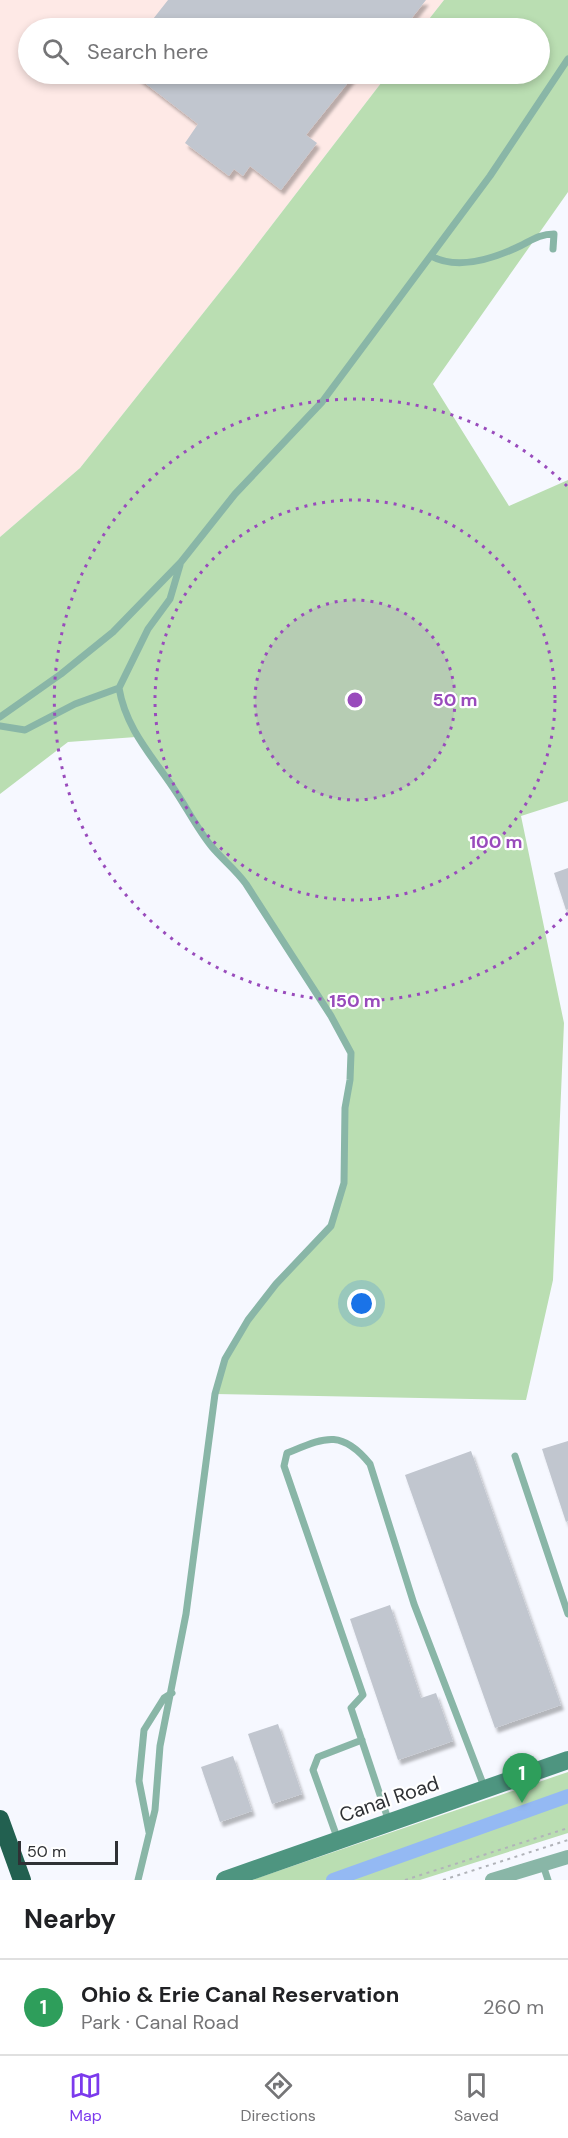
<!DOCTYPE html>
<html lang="en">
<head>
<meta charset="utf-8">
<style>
  :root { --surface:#fff; --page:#f6f6f6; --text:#202124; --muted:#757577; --line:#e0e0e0; --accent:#7c3aed }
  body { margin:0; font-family:"DM Sans",sans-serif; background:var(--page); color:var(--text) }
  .scale { position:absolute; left:18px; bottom:15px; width:100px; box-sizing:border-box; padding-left:6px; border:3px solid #2f3135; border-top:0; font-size:16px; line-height:21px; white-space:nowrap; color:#2f3135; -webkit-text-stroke:4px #fff; paint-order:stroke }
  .you { position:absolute; left:362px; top:1304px; width:21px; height:21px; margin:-15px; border:4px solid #fff; border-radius:50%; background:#1a73e8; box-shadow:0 0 0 9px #1a73e833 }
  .badge { display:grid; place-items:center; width:39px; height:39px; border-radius:50%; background:var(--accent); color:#fff; font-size:20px; font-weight:700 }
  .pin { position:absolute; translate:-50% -50px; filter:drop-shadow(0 2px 3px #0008) }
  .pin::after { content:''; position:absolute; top:32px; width:21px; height:18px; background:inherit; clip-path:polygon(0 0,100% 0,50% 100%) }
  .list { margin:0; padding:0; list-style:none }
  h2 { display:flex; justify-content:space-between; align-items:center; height:78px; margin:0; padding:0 24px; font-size:26px }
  h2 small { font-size:20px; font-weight:400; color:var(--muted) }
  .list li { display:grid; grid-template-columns:39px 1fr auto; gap:18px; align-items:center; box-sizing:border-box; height:96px; padding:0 24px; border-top:2px solid var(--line) }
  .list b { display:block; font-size:22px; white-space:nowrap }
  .list p { margin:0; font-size:20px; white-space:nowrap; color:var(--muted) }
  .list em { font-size:20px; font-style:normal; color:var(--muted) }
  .icon { flex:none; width:33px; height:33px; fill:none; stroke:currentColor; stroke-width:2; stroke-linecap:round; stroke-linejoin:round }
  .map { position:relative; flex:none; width:568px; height:1880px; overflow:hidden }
  .search { position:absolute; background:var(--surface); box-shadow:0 3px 9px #0003; left:18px; right:18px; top:18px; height:66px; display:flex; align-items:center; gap:15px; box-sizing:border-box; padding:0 21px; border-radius:33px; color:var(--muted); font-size:22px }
  .sheet { height:174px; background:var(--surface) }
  nav { display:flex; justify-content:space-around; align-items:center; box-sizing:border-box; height:84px; border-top:2px solid var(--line); background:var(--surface); font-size:16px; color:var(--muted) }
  nav a { display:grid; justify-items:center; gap:3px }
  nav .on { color:var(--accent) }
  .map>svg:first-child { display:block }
  .commercial { fill:#fee9e6 }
  .green { fill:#badeb2 }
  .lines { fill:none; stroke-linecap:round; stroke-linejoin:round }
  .canal { stroke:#94b9f3; stroke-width:14 }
  .building { fill:#c1c6cf; filter:url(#shadow) }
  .path { stroke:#b1b3b9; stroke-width:2; stroke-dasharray:3 4.5; stroke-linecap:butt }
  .lane { stroke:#89b6a7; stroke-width:7 }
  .street { stroke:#89b6a7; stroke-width:14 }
  .secondary { stroke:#4e9580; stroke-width:18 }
  .highway { stroke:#226050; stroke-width:18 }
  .ring { fill:none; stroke:#994bbc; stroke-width:3; stroke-dasharray:3 6 }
  .labels { text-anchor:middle; stroke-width:4.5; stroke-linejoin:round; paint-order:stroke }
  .street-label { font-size:20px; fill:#2f3135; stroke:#fff }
  .centre { fill:#994bbc; stroke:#fff; stroke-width:3 }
  .ring-label { font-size:18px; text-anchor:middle; font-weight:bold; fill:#994bbc; stroke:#fff; stroke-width:4.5; stroke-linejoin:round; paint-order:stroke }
</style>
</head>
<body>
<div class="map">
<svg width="568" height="1880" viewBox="0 0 568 1880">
  <defs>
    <filter id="shadow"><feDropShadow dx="3" dy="5" stdDeviation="1.5" flood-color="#0004"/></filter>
  </defs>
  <rect width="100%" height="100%" fill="#f6f8ff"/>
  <path class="commercial" d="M0 0H444L422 28H28V74H388L235 273 80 468 0 537Z"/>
  <path class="green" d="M444 0H568V192L433 384 509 506 568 480V801L521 816 564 1023 553 1280 526 1400 215 1394 225 1359 248 1320 331 1226 344 1183 351 1053 246 884 212 846 136 737 68 742 0 794V537L80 468 235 273 388 74H540V28H422Z
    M568 1772V1833L420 1880H252Z"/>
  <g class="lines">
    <path class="canal" d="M333 1880 568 1796"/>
  </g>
  <path class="building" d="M168 0H426L404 28H146Z
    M133 74H355L306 135 317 143 281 190 250 166 243 176 234 169 229 176 185 143 198 124Z
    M568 868V909L566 910 554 873Z
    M568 1441V1521L566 1522 542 1449Z
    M471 1451 561 1705 495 1728 405 1475Z
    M390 1605 421 1698 436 1693 453 1741 398 1760 350 1619Z
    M278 1724 302 1794 272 1804 248 1734Z
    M233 1756 252 1811 220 1822 201 1767Z"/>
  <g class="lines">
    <path class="path" d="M405 1880 568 1828
      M443 1880 568 1840"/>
    <path class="lane" d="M431 256C458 271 493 259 520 246 532 240 540 234 554 234L553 249
      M119 688C126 730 154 758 176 792 188 810 198 830 212 847 223 860 236 870 246 884L331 1016 351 1053 350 1080 345 1108 344 1183 331 1226 276 1284 248 1320 225 1359 215 1394 186 1614 160 1746 155 1810 138 1880
      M0 717 61 674 113 632 181 562 235 494 322 402 490 176 568 59
      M0 726 25 730 75 704 119 688 148 629 170 599 180 565
      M515 1456 568 1614
      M389 1822 351 1708 363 1695 284 1466 287 1453C324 1438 341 1428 370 1464L414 1604 485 1789
      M149 1832 139 1781 144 1730 164 1698 172 1693
      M338 1840 313 1770 318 1757 362 1740
      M543 1865 548 1880"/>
    <path class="street" d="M492 1880 568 1857"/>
    <path class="secondary" d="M225 1880 568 1760"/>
    <path class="highway" d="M0 1819 22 1880"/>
  </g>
  <circle cx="355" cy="700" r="100" fill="#994bbc" fill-opacity=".12"/>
  <g class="ring">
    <circle cx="355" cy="700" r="100"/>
    <circle cx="355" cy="700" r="200"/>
    <path d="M568 913A301 301 0 1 1 568 487"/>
  </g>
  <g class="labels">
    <g class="street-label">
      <text transform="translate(389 1799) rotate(-19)" y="7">Canal Road</text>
    </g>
  </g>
  <circle cx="355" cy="700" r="9" class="centre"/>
  <g class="ring-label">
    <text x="455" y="706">50 m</text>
    <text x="496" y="848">100 m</text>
    <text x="355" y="1007">150 m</text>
  </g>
</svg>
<div class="scale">50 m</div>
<div class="you"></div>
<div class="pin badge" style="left:522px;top:1803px;background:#2e9e5b">1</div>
<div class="search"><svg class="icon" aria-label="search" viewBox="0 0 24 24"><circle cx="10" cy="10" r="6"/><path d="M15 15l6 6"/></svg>Search here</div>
</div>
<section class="sheet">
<h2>Nearby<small></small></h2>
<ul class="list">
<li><span class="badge" style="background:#2e9e5b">1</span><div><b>Ohio &amp; Erie Canal Reservation</b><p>Park · Canal Road</p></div><em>260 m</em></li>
</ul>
</section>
<nav>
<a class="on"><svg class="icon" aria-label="map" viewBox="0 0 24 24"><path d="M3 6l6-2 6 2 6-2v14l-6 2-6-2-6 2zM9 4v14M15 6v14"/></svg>Map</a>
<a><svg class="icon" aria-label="directions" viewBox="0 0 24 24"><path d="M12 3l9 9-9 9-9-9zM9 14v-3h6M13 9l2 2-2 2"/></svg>Directions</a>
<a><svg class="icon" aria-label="saved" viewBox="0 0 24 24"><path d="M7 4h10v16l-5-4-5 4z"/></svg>Saved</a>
</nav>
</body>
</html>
